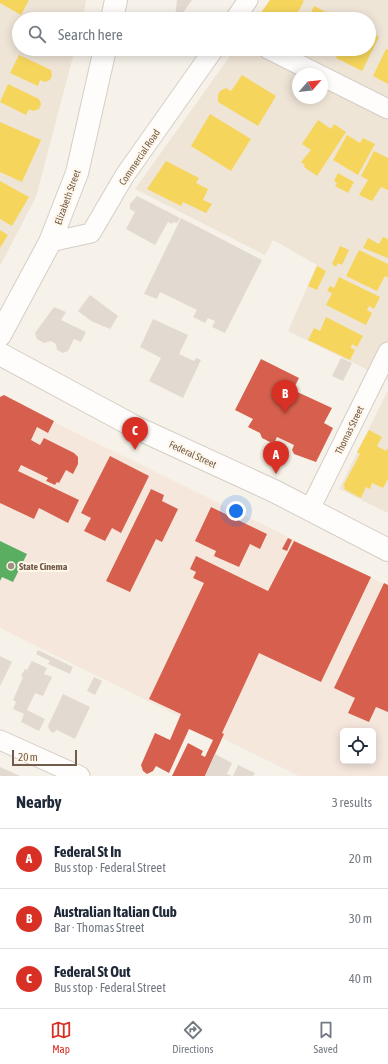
<!DOCTYPE html>
<html lang="en">
<head>
<meta charset="utf-8">
<style>
  :root { --surface:#fff; --page:#f6f6f7; --text:#1f2937; --muted:#747a83; --line:#e0e1e3; --accent:#d93025 }
  body { margin:0; font-family:"Asap Condensed",sans-serif; background:var(--page); color:var(--text) }
  .controls { position:absolute; right:12px; bottom:12px; display:grid; overflow:hidden; border-radius:6px; box-shadow:0 2px 10px #0003 }
  .controls button { width:36px; height:36px; display:grid; place-items:center; padding:0; border:0; border-bottom:1px solid var(--line); background:var(--surface); color:var(--text); font:20px sans-serif }
  .compass { position:absolute; left:292px; top:68px; width:36px; height:36px; border-radius:50%; background:var(--surface); box-shadow:0 2px 10px #0003; rotate:62deg }
  .scale { position:absolute; left:12px; bottom:10px; width:65px; box-sizing:border-box; padding-left:4px; border:2px solid #725b4b; border-top:0; font-size:11px; line-height:14px; white-space:nowrap; color:#725b4b; -webkit-text-stroke:3px #fef7ea; paint-order:stroke }
  .you { position:absolute; left:236px; top:511px; width:14px; height:14px; margin:-10px; border:3px solid #fff; border-radius:50%; background:#1a73e8; box-shadow:0 0 0 6px #1a73e833 }
  .badge { display:grid; place-items:center; width:26px; height:26px; border-radius:50%; background:var(--accent); color:#fff; font-size:13px; font-weight:700 }
  .pin { position:absolute; translate:-50% -33px; filter:drop-shadow(0 1px 2px #0008) }
  .pin::after { content:''; position:absolute; top:21px; width:14px; height:12px; background:inherit; clip-path:polygon(0 0,100% 0,50% 100%) }
  .list { margin:0; padding:0; list-style:none }
  h2 { display:flex; justify-content:space-between; align-items:center; height:52px; margin:0; padding:0 16px; font-size:17px }
  h2 small { font-size:13px; font-weight:400; color:var(--muted) }
  .list li { display:grid; grid-template-columns:26px 1fr auto; gap:12px; align-items:center; box-sizing:border-box; height:60px; padding:0 16px; border-top:1px solid var(--line) }
  .list b { display:block; font-size:15px; white-space:nowrap }
  .list p { margin:0; font-size:13px; white-space:nowrap; color:var(--muted) }
  .list em { font-size:13px; font-style:normal; color:var(--muted) }
  .icon { flex:none; width:22px; height:22px; fill:none; stroke:currentColor; stroke-width:2; stroke-linecap:round; stroke-linejoin:round }
  .map { position:relative; flex:none; width:388px; height:776px; overflow:hidden }
  .search { position:absolute; background:var(--surface); box-shadow:0 2px 10px #0003; left:12px; right:12px; top:12px; height:44px; display:flex; align-items:center; gap:10px; box-sizing:border-box; padding:0 14px; border-radius:22px; color:var(--muted); font-size:15px }
  .sheet { height:232px; background:var(--surface) }
  nav { display:flex; justify-content:space-around; align-items:center; box-sizing:border-box; height:56px; border-top:1px solid var(--line); background:var(--surface); font-size:11px; color:var(--muted) }
  nav a { display:grid; justify-items:center; gap:2px }
  nav .on { color:var(--accent) }
  .map>svg:first-child { display:block }
  .residential { fill:#efe5d7; fill-rule:evenodd }
  .commercial { fill:#f6e7dd; fill-rule:evenodd }
  .homes { fill:#f6d55c }
  .shops { fill:#d6604d }
  .public { fill:#5aae61 }
  .building { fill:#e2dad1 }
  .lines { fill:none; stroke-linecap:round; stroke-linejoin:round }
  .street-casing { stroke:#d4cec6; stroke-width:21 }
  .secondary-casing { stroke:#d5cec6; stroke-width:24 }
  .street { stroke:#fefdfc; stroke-width:19 }
  .secondary { stroke:#fefdfc; stroke-width:22 }
  .poi-dot { fill:#a09082; stroke:#fef7ea; stroke-width:1.5 }
  .labels { text-anchor:middle; stroke-width:4; stroke-linejoin:round; paint-order:stroke }
  .street-label { font-size:10px; fill:#725b4b; stroke:#fef7ea }
  .poi-label { font-size:10px; font-weight:bold; fill:#725b4b; stroke:#fef7ea; text-anchor:start }
</style>
</head>
<body>
<div class="map">
<svg width="388" height="776" viewBox="0 0 388 776">
  <rect width="100%" height="100%" fill="#f6f2e9"/>
  <path class="residential" d="M0 0H86L83 19H19V49H75L36 197 0 266Z
    M270 0H388V380L288 331 317 265 273 240 265 255 135 189 235 49H369V19H257ZM298 74H322V98H298Z
    M388 390V513L339 489Z"/>
  <path class="commercial" d="M3 397 388 586V776H299L0 628V403ZM343 731H373V761H343Z"/>
  <path class="homes" d="M0 0H29L21 15 0 3Z
    M270 0H302L304 1 294 19H270L260 14Z
    M314 6 340 19H308Z
    M369 32 379 37 362 71 336 58 340 49H369Z
    M386 49 388 50V84L373 76Z
    M19 55 51 70 52 75 50 80 45 82 40 80 38 86 10 73Z
    M242 75 276 96 258 126 218 102V95L220 91 226 88 231 91Z
    M8 84 39 99 41 104 39 109 33 111 29 109 26 115 0 102Z
    M210 114 251 139 231 171 191 146Z
    M318 120 331 129 334 124 346 132 317 176 304 167 305 165 301 162 311 150 302 144Z
    M0 122 41 140 22 182 0 172Z
    M347 135 360 143 363 138 375 144 358 175 333 160Z
    M374 151 388 158V190L381 187 372 201 359 195 368 180 361 176Z
    M166 161 199 178 196 183 208 189 203 200 212 204 206 213 183 202 181 206 147 189Z
    M338 173 354 182 348 193 335 186 337 183 334 181Z
    M0 181 29 197 12 226 0 219Z
    M0 230 8 235 0 248Z
    M383 237 388 239V258L363 248 368 238 379 244Z
    M340 246 349 250 342 265 338 263 336 267 332 264Z
    M359 250 388 264V278L385 276 377 291 346 276Z
    M317 266 326 271 317 290 308 286Z
    M339 277 380 297 374 309 369 306 367 310 372 313 366 325 326 305 332 293 327 291 330 286 334 288Z
    M326 317 363 336 357 347 352 344 351 348 355 350 350 360 308 340 314 328 320 331Z
    M369 430 382 437 377 446 386 451 388 448V479L383 488 372 483 370 489 366 487 361 498 344 489 345 487 343 486 360 454 357 452Z"/>
  <path class="shops" d="M261 359 299 378 293 390 332 408 324 423 333 428 316 462 294 454 292 450 294 445 277 437 275 441 270 442 262 438 260 433 248 427 253 419 235 410Z
    M4 395 54 421 48 433 37 427 31 440 40 445 44 438 74 453 78 457V464L73 474 66 470 59 483 57 482 55 485 46 481 48 478 21 465 18 471 79 500 68 523 39 508 34 519 0 503V397Z
    M110 456 149 476 121 533 112 528 105 541 84 531 91 518 81 513Z
    M151 489 164 495 162 501 178 509 162 542 156 539 130 592 106 581Z
    M211 507 267 534 260 549 250 544 239 567 214 556 216 551 195 541Z
    M288 538 292 540 287 551 282 549Z
    M294 541 371 577 321 682 259 653 222 733 224 734 205 776H172L188 743 203 751 201 755 205 757 213 740 189 729 169 773 156 766 153 771 147 774 143 771 141 765 155 733 170 740 181 714 149 699 204 583 193 578 196 572 190 569 196 556 268 591Z
    M384 583 388 585V712L376 707 369 722 348 713 355 698 334 688Z"/>
  <path class="public" d="M0 541 27 554 13 582 2 577 0 581Z"/>
  <path class="building" d="M177 0H192L180 17H175Z
    M137 196 180 218 177 223 173 222 172 224 168 222 155 245 126 229 135 212 130 209V204Z
    M181 218 262 260 225 333 212 327 215 321 208 318 205 323 193 317 197 310 160 292 157 299 144 294Z
    M90 295 118 316 110 329 91 321 78 311Z
    M54 307 66 312 61 320 86 332 81 342 74 339 68 351 63 353 57 350 56 344 51 341 44 343 37 339 35 333Z
    M153 319 188 335 179 354 194 361 196 358 201 360 183 398 149 381 161 358 140 347Z
    M341 358 352 363 343 381 332 376Z
    M38 650 73 667 70 674 48 664 50 661 36 654Z
    M0 656 12 662 0 686Z
    M32 661 47 668 44 674 52 677 43 696 35 693 27 710 45 719 39 731 21 722 24 714 13 709 16 702 13 700 23 677 21 676 25 669 27 670Z
    M94 677 102 681 95 695 87 691Z
    M63 694 90 707 75 739 57 730 53 733 50 731 48 726Z
    M215 754 232 763 227 774 232 776H205Z
    M238 765 255 773 253 776H233Z
    M0 767 20 776H0Z"/>
  <g class="lines">
    <defs>
      <path id="street" d="M235 19 248 0
        M268 49 318 74
        M322 76 388 109
        M50 242 91 233 125 175 214 49
        M310 509 388 352
        M0 740 80 776"/>
      <path id="secondary" d="M112 19 116 0
        M0 335 50 242 77 173 105 49
        M0 354 137 428 274 491 388 550"/>
    </defs>
    <use href="#street" class="street-casing"/>
    <use href="#secondary" class="secondary-casing"/>
    <use href="#street" class="street"/>
    <use href="#secondary" class="secondary"/>
  </g>
  <circle class="poi-dot" cx="11" cy="566" r="4"/>
  <g class="labels">
    <g class="street-label">
      <text transform="translate(139 157) rotate(-56)" y="4">Commercial Road</text>
      <text transform="translate(67 197) rotate(-70)" y="4">Elizabeth Street</text>
      <text transform="translate(349 430) rotate(-64)" y="4">Thomas Street</text>
      <text transform="translate(193 454) rotate(25)" y="4">Federal Street</text>
    </g>
    <g class="poi-label">
      <text x="19" y="570">State Cinema</text>
    </g>
  </g>
</svg>
<div class="controls">
<button><svg class="icon" aria-label="locate" viewBox="0 0 24 24"><circle cx="12" cy="12" r="6"/><path d="M12 2v4M12 18v4M2 12h4M18 12h4"/></svg></button>
</div>
<svg class="compass" viewBox="-18 -18 36 36"><path d="M0-13l5 13h-10z" fill="#e53935"/><path d="M0 13l5-13h-10z" fill="#747a83"/></svg>
<div class="scale">20 m</div>
<div class="you"></div>
<div class="pin badge" style="left:276px;top:474px">A</div>
<div class="pin badge" style="left:285px;top:413px">B</div>
<div class="pin badge" style="left:135px;top:450px">C</div>
<div class="search"><svg class="icon" aria-label="search" viewBox="0 0 24 24"><circle cx="10" cy="10" r="6"/><path d="M15 15l6 6"/></svg>Search here</div>
</div>
<section class="sheet">
<h2>Nearby<small>3 results</small></h2>
<ul class="list">
<li><span class="badge">A</span><div><b>Federal St In</b><p>Bus stop · Federal Street</p></div><em>20 m</em></li>
<li><span class="badge">B</span><div><b>Australian Italian Club</b><p>Bar · Thomas Street</p></div><em>30 m</em></li>
<li><span class="badge">C</span><div><b>Federal St Out</b><p>Bus stop · Federal Street</p></div><em>40 m</em></li>
</ul>
</section>
<nav>
<a class="on"><svg class="icon" aria-label="map" viewBox="0 0 24 24"><path d="M3 6l6-2 6 2 6-2v14l-6 2-6-2-6 2zM9 4v14M15 6v14"/></svg>Map</a>
<a><svg class="icon" aria-label="directions" viewBox="0 0 24 24"><path d="M12 3l9 9-9 9-9-9zM9 14v-3h6M13 9l2 2-2 2"/></svg>Directions</a>
<a><svg class="icon" aria-label="saved" viewBox="0 0 24 24"><path d="M7 4h10v16l-5-4-5 4z"/></svg>Saved</a>
</nav>
</body>
</html>
